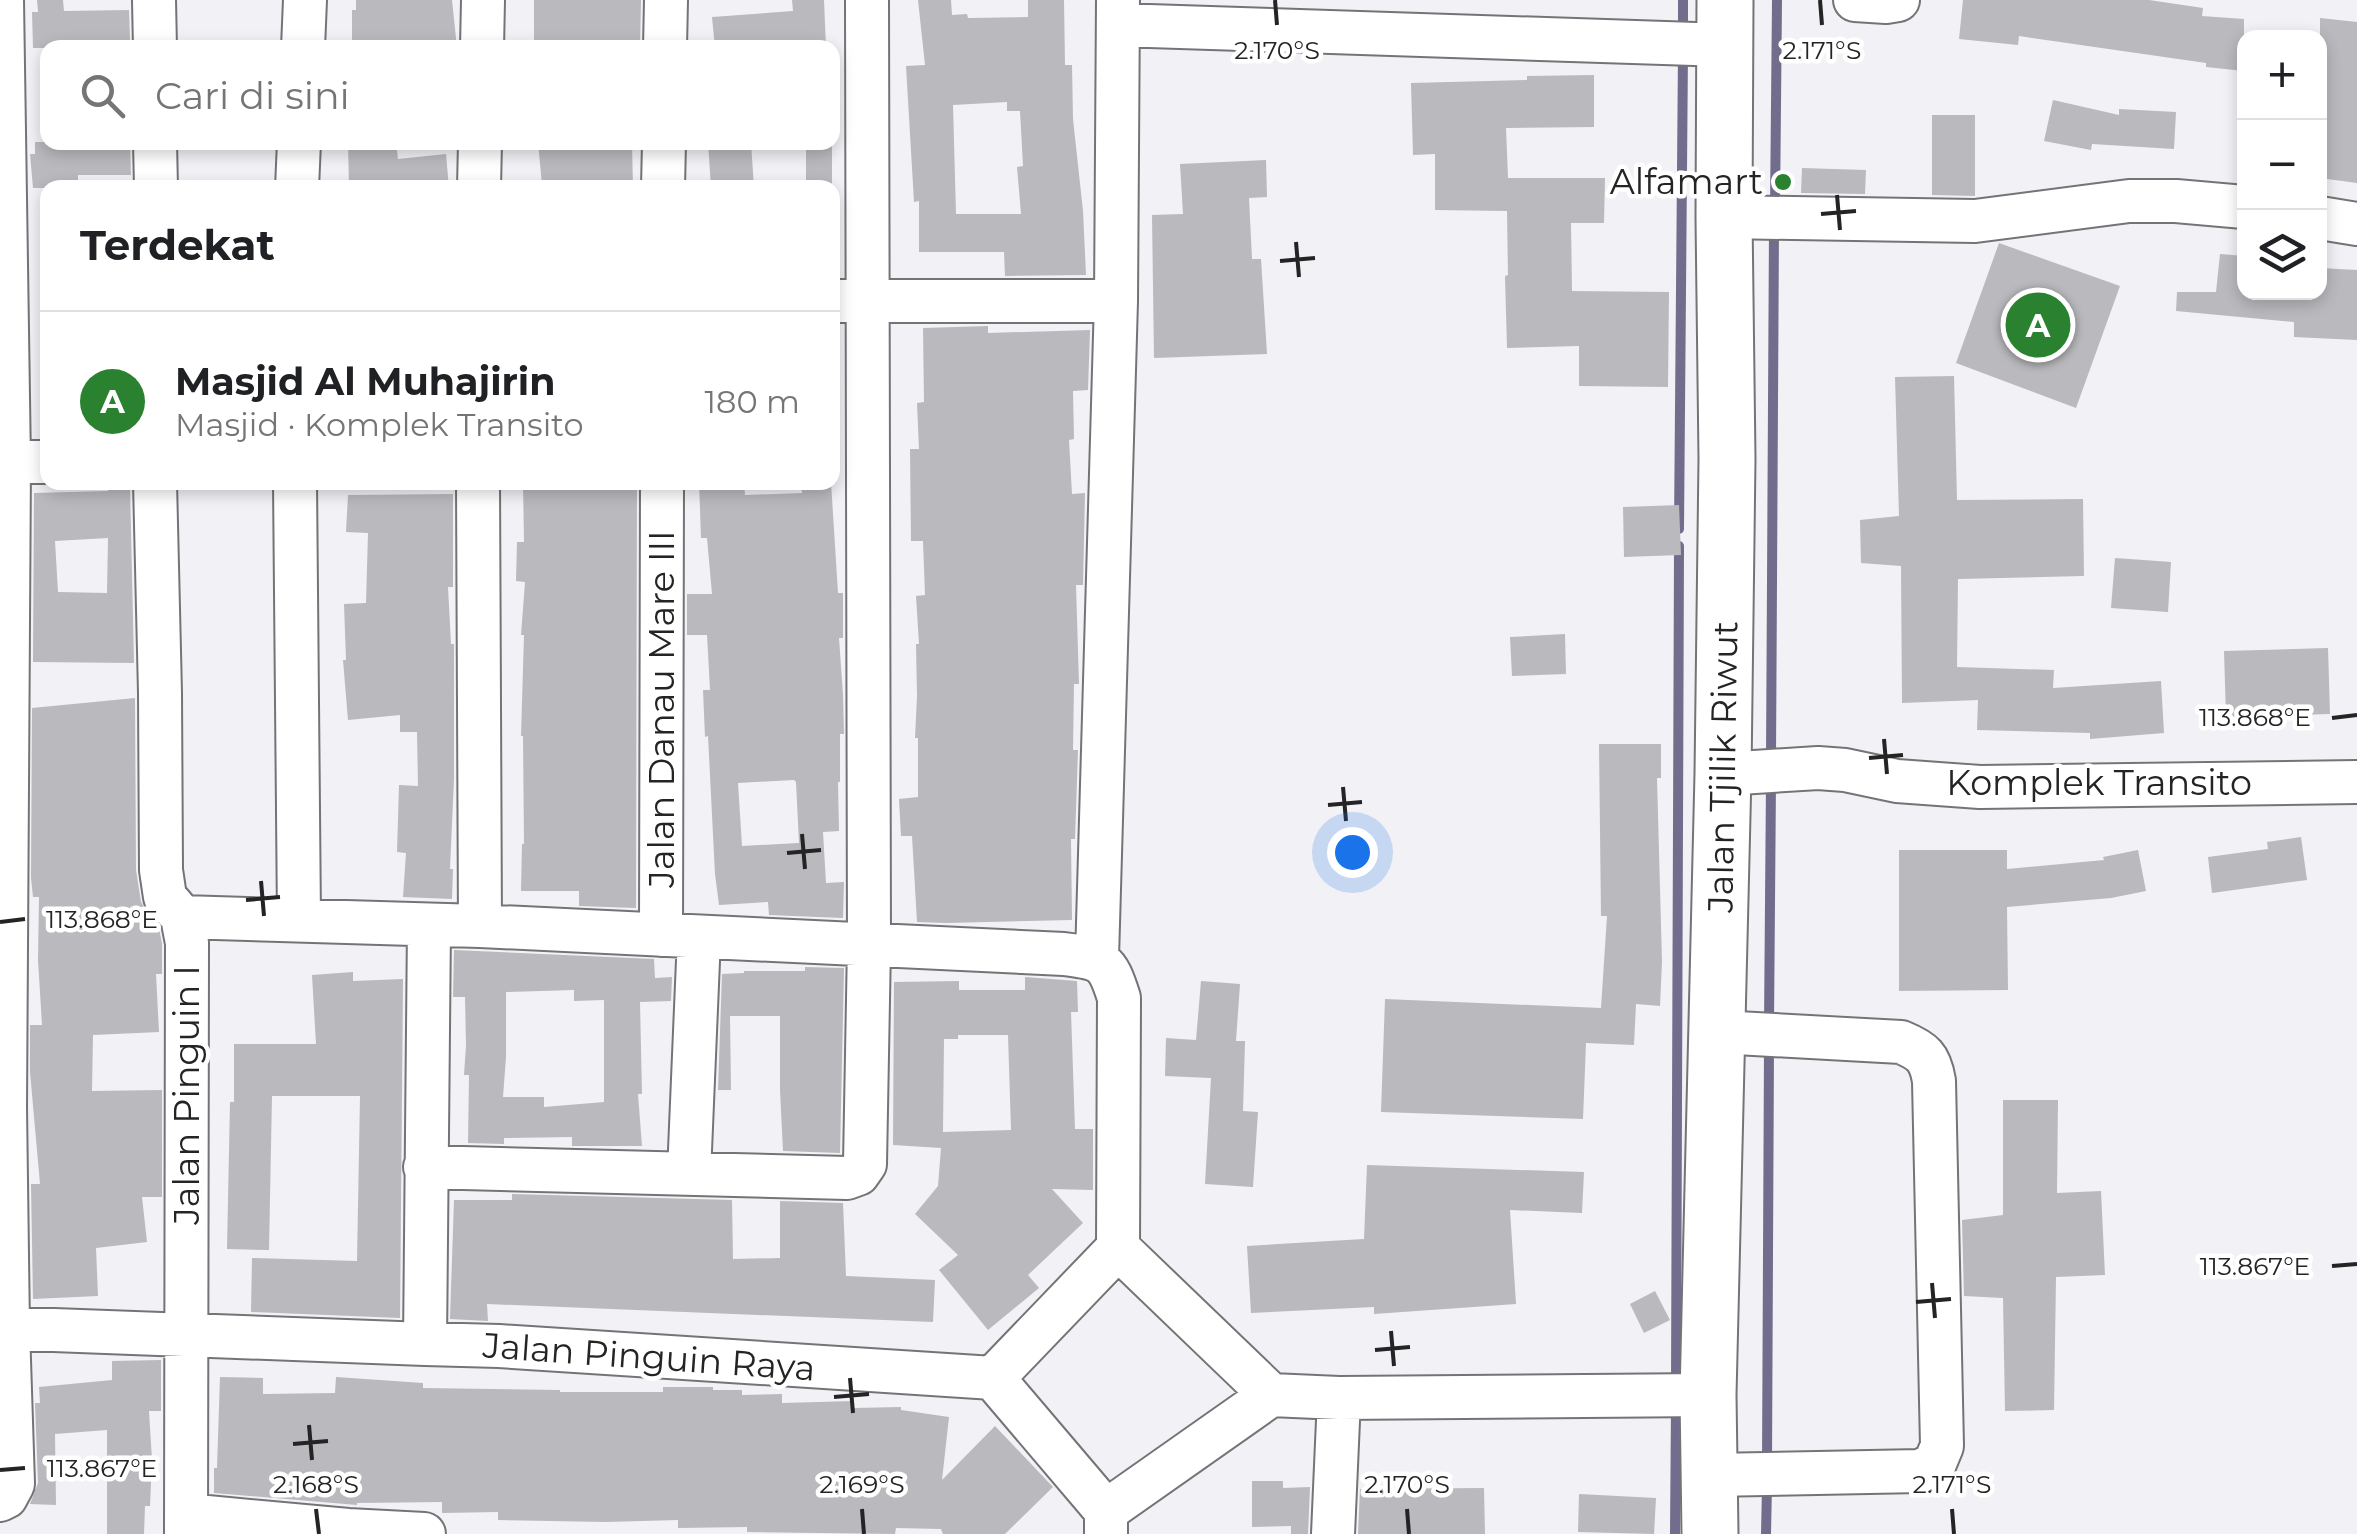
<!DOCTYPE html>
<html lang="id">
<head>
<meta charset="utf-8">
<style>
  :root { --surface:#fff; --page:#f2f2f2; --text:#202124; --muted:#757577; --line:#e0e0e0; --accent:#2a812f }
  body { margin:0; font-family:Montserrat,sans-serif; background:var(--page); color:var(--text) }
  .controls { position:absolute; right:30px; top:30px; display:grid; overflow:hidden; border-radius:20px; box-shadow:0 5px 15px #0003 }
  .controls button { width:90px; height:90px; display:grid; place-items:center; padding:0; border:0; border-bottom:2px solid var(--line); background:var(--surface); color:var(--text); font:50px sans-serif }
  .you { position:absolute; left:1352px; top:852px; width:35px; height:35px; margin:-25px; border:8px solid #fff; border-radius:50%; background:#1a73e8; box-shadow:0 0 0 15px #1a73e833 }
  .badge { display:grid; place-items:center; width:65px; height:65px; border-radius:50%; background:var(--accent); color:#fff; font-size:32px; font-weight:700 }
  .pin { position:absolute; translate:-50% -50%; border:5px solid #fff; box-shadow:0 2px 10px #0006 }
  .list { margin:0; padding:0; list-style:none }
  h2 { display:flex; justify-content:space-between; align-items:center; height:130px; margin:0; padding:0 40px; font-size:42px }
  h2 small { font-size:32px; font-weight:400; color:var(--muted) }
  .list li { display:grid; grid-template-columns:65px 1fr auto; gap:30px; align-items:center; box-sizing:border-box; height:180px; padding:0 40px; border-top:2px solid var(--line) }
  .list b { display:block; font-size:38px; white-space:nowrap }
  .list p { margin:0; font-size:32px; white-space:nowrap; color:var(--muted) }
  .list em { font-size:32px; font-style:normal; color:var(--muted) }
  .icon { flex:none; width:55px; height:55px; fill:none; stroke:currentColor; stroke-width:2; stroke-linecap:round; stroke-linejoin:round }
  .map { position:relative; flex:none; width:2357px; height:1534px; overflow:hidden }
  .search { position:absolute; background:var(--surface); box-shadow:0 5px 15px #0003; left:40px; top:40px; width:800px; height:110px; display:flex; align-items:center; gap:25px; box-sizing:border-box; padding:0 35px; border-radius:20px; color:var(--muted); font-size:38px }
  .panel { position:absolute; background:var(--surface); box-shadow:0 5px 15px #0003; left:40px; top:180px; width:800px; height:310px; border-radius:20px }
  .map>svg:first-child { display:block }
  .lines { fill:none; stroke-linecap:round; stroke-linejoin:round }
  .stream { stroke:#736d8d; stroke-width:10 }
  .building { fill:#bab9bd; fill-rule:evenodd }
  .minor-casing { stroke:#747477; stroke-width:46 }
  .highway-casing { stroke:#747477; stroke-width:59 }
  .minor { stroke:#fff; stroke-width:42 }
  .highway { stroke:#fff; stroke-width:55 }
  .ticks { fill:none; stroke:#242425; stroke-width:4 }
  .poi-dot { fill:#2a812f; stroke:#fff; stroke-width:4 }
  .labels { text-anchor:middle; stroke-width:9; stroke-linejoin:round; paint-order:stroke }
  .poi-label { font-size:35px; fill:#242425; stroke:#fff; text-anchor:end }
  .street-label { font-size:35px; fill:#242425; stroke:#fff }
  .ticks-label { font-size:25px; text-anchor:middle; fill:#242425; stroke:#fff; stroke-width:9; stroke-linejoin:round; paint-order:stroke }
</style>
</head>
<body>
<div class="map">
<svg width="2357" height="1534" viewBox="0 0 2357 1534">
  <rect width="100%" height="100%" fill="#f2f1f5"/>
  <g class="lines">
    <path class="stream" d="M1683 34V0
      M1775 209 1777 0
      M1679 529 1683 51
      M1771 759 1774 226
      M1769 1024 1771 781
      M1676 1384 1679 546
      M1767 1464 1769 1046
      M1675 1534 1676 1406
      M1766 1534 1767 1486"/>
  </g>
  <path class="building" d="M37 0H63L64 11 129 10 130 40 68 41V48H33L32 12H38Z
    M356 0H452L457 48 352 46V10H356Z
    M534 0H641L640 48H534Z
    M792 0H824L826 48H715L712 17 793 11Z
    M918 0H951L952 15 967 14 968 18 1028 17V0H1064L1065 65H1072L1073 119 1083 211 1086 275 1005 276 1004 252H919V201L914 202 906 66 925 65ZM1007 102V111H1020L1023 166 1017 167 1021 214H956L953 105Z
    M1963 0H2149L2203 8 2202 16 2244 19V71L2206 67V63L2019 36 2018 45 1959 39Z
    M2320 18 2357 22V183L2320 178V123L2325 78 2320 77Z
    M1594 75V127L1506 128 1508 178H1605L1604 223H1571L1572 291 1669 292 1668 387 1579 386V346L1507 348 1505 276 1508 275 1507 211 1435 210V154L1413 155 1411 83 1527 80V76Z
    M2053 100 2119 115V109L2176 112 2174 149 2092 144 2091 150 2044 141Z
    M1932 115H1975V196L1932 195Z
    M35 142H130L131 175H78V188H33L30 154H35Z
    M348 142H396L398 159 446 154 449 188H349Z
    M538 142H632L633 188H589V181L542 185Z
    M708 142H751L754 188H711Z
    M806 142H832V188H806Z
    M1266 160 1267 197 1249 198 1252 259H1261L1267 354 1154 358 1152 215 1183 214 1180 164Z
    M1802 168 1866 170 1865 194 1801 193Z
    M1999 243 2120 286 2076 408 1956 363Z
    M2220 254 2244 256V292H2320V268L2357 270V340L2294 337V322L2176 311 2177 292H2216Z
    M988 326V333L1090 330 1088 390 1073 391 1074 439 1069 440 1072 494 1085 493 1083 585H1076L1079 684H1074L1073 750H1078L1075 839H1071L1072 920 946 923 917 922 912 836H901L899 799 918 797V738H915L917 696 916 644H919L916 596 925 595 923 541H911L910 449H919L917 403 924 402 923 328Z
    M1954 376 1957 500 2083 499 2084 576 1958 579 1957 667 2054 670 2053 688 2161 681 2164 733 2090 739V733L1977 730 1978 700 1902 703 1901 566 1861 563 1860 520 1899 516 1895 377Z
    M523 482H637L636 908 579 906V891H521L522 844H524L523 736H521L524 635H521L525 582 516 581 517 542H524Z
    M699 482H744L745 495 802 493 801 482H831L838 593H843V638H839L843 695 844 734H840V782H838L839 831 823 832 826 883 844 882 843 918 769 915 768 902 719 905 715 874 708 736 705 737 703 690H710L707 635H687V594H712L707 538H701ZM794 780 796 782 799 843 742 846 738 783Z
    M130 486 134 663 33 662 34 493 108 491V487ZM108 538 107 593 58 592 55 541Z
    M453 494V587H448L451 644H454V779L450 869H453L452 899 403 897 406 853 397 852 399 785 418 786 417 732H400V715L348 720 343 660H346L344 604 366 603 368 533 346 532 348 495Z
    M1679 505 1681 555 1624 557 1623 507Z
    M2115 558 2171 562 2168 612 2111 608Z
    M1565 634 1566 674 1512 676 1510 637Z
    M2328 648 2330 714 2226 717 2224 651Z
    M135 698 136 870 141 902 152 920V928H159L162 944V974H156L159 1032 93 1035 92 1091 162 1090V1197H142L147 1242 96 1248 98 1296 33 1299 31 1184H40L30 1072V1025H42L38 960 39 897H33L31 878 32 708Z
    M1599 744H1661V778H1657L1662 962 1660 1006 1636 1004 1634 1045 1586 1043 1583 1119 1381 1112 1385 999 1601 1008 1607 916H1601Z
    M2301 837 2307 880 2212 893 2208 857 2268 849 2267 842Z
    M1899 850H2007V869L2104 860 2103 857 2138 850 2146 891 2111 898 2007 907 2008 990 1899 991Z
    M454 950 654 959 655 978 672 977 671 1001 640 1002 642 1094H638L642 1146H572V1137L504 1138V1144L468 1143 469 1075H464L466 1045 465 997H453ZM574 990V1001L604 1000V1102L544 1107V1097H503L506 1057V992Z
    M805 967 844 968 840 1153 783 1151 780 1090V1016H730L731 1090H718L722 974 744 973V971H805Z
    M353 972V981L403 979 400 1318 251 1312 252 1258 357 1261 360 1096H272L269 1250 227 1249 230 1102H234V1044H316L312 975Z
    M1025 977 1077 981 1078 1012H1071L1075 1129H1093V1190L1052 1189 1083 1223 1028 1275 1039 1288 988 1330 939 1270 958 1255 915 1214 938 1186 941 1148 893 1145 894 982 959 981V990H1025ZM958 1035H1008L1011 1130 943 1132 944 1039H958Z
    M1201 981 1240 984 1236 1041H1245L1243 1111 1258 1112 1253 1187 1205 1184 1211 1078 1165 1076 1166 1038 1196 1040Z
    M2003 1100H2058L2057 1193 2101 1191 2105 1275 2056 1277 2054 1410 2005 1411 2003 1298 1964 1296 1962 1220 2003 1215Z
    M1367 1165 1584 1172 1582 1213 1510 1210 1516 1304 1374 1314V1307L1251 1313 1247 1246 1364 1239Z
    M512 1194 732 1200 733 1259 780 1258V1201L843 1203 846 1276 935 1280 933 1322 487 1304 488 1321 450 1319 454 1200H512Z
    M1655 1291 1670 1320 1644 1333 1630 1304Z
    M161 1360V1411H149L152 1460 150 1506H145L144 1534H107V1430L55 1434 56 1505 30 1504 38 1483 35 1403H40L39 1387 112 1380V1361Z
    M220 1377 263 1378V1394L335 1393 336 1377 423 1383V1388L560 1390V1392H663V1387H713V1390H742V1395L782 1394V1403L854 1401V1408L901 1407V1410L949 1417 942 1480 995 1426 1053 1487 1005 1534H943L941 1529 896 1528 895 1534 747 1532V1527L678 1528V1520L606 1522 498 1520V1512L442 1513V1502L357 1503V1505L214 1493V1468H217Z
    M1252 1481H1283V1488L1310 1487 1308 1534H1291V1526L1252 1527Z
    M1484 1488 1485 1534H1358L1360 1489Z
    M1579 1494 1656 1498 1654 1534 1578 1532Z"/>
  <g class="lines">
    <defs>
      <path id="minor" d="M154 0 155 48
        M1855 0 1886 2 1898 0
        M1118 25 1725 45
        M303 48 305 0
        M482 48 483 0
        M665 48 666 0
        M155 142 156 188
        M297 188 299 142
        M479 188 480 142
        M663 188 664 142
        M1724 217 1975 221 2129 201H2176L2244 207
        M2320 218 2357 224
        M832 301H1116
        M0 462H48
        M155 482 160 693 161 870 165 897 182 917 187 943 186 1534
        M295 482 299 920
        M478 482 480 926
        M1723 774 1818 768 1845 770 1897 781 1980 787 2357 782
        M182 917 480 926 1064 954C1103 959 1107 960 1119 998L1118 1248 1271 1395
        M429 925 425 1344 499 1346 993 1378 1118 1248
        M661 935 662 482
        M1097 958 1116 301 1118 0
        M425 1167 847 1178 858 1174 865 1164 869 945 867 0
        M689 1174 699 937
        M0 1328 425 1344
        M993 1378 1106 1511
        M1710 1475 1921 1471 1935 1463 1942 1446 1934 1081C1930 1057 1923 1051 1901 1042L1718 1032
        M0 1500 6 1497 13 1484 8 1329 5 1107 9 462 2 0
        M186 1515 348 1530 424 1534
        M1106 1534V1511L1271 1395 1339 1398 1708 1395
        M1333 1534 1339 1398"/>
      <path id="highway" d="M1710 1534 1708 1395 1723 774 1727 459 1724 217 1725 0"/>
    </defs>
    <use href="#minor" class="minor-casing"/>
    <use href="#highway" class="highway-casing"/>
    <use href="#minor" class="minor"/>
    <use href="#highway" class="highway"/>
  </g>
  <path class="ticks" d="M1275 0 1277 25M1820 0 1822 25M1837 195 1840 230M1821 214 1856 211M1296 242 1299 277M1280 261 1315 258M2332 718 2357 715M1884 739 1887 774M1869 758 1903 755M1343 787 1346 821M1328 805 1362 802M802 834 805 869M787 853 821 850M261 881 264 916M246 900 280 897M0 922 25 919M2332 1266 2357 1264M1932 1283 1935 1318M1916 1302 1951 1299M1391 1331 1394 1366M1375 1350 1410 1347M850 1378 853 1413M834 1397 869 1394M309 1425 312 1460M293 1444 328 1441M0 1470 25 1468M316 1509 319 1534M862 1509 864 1534M1407 1509 1409 1534M1952 1509 1954 1534"/>
  <circle class="poi-dot" cx="1783" cy="182" r="10"/>
  <g class="labels">
    <g class="poi-label">
      <text x="1763" y="194">Alfamart</text>
    </g>
    <g class="street-label">
      <text transform="translate(662 709) rotate(-90)" y="12">Jalan Danau Mare III</text>
      <text transform="translate(1723 767) rotate(-89)" y="12">Jalan Tjilik Riwut</text>
      <text x="2099" y="795">Komplek Transito</text>
      <text transform="translate(187 1095) rotate(-90)" y="12">Jalan Pinguin I</text>
      <text transform="translate(649 1357) rotate(4)" y="12">Jalan Pinguin Raya</text>
    </g>
  </g>
  <g class="ticks-label">
    <text x="1277" y="59">2.170°S</text>
    <text x="1822" y="59">2.171°S</text>
    <text x="2255" y="726">113.868°E</text>
    <text x="102" y="928">113.868°E</text>
    <text x="2255" y="1275">113.867°E</text>
    <text x="102" y="1477">113.867°E</text>
    <text x="316" y="1493">2.168°S</text>
    <text x="862" y="1493">2.169°S</text>
    <text x="1407" y="1493">2.170°S</text>
    <text x="1952" y="1493">2.171°S</text>
  </g>
</svg>
<div class="controls">
<button>+</button>
<button>−</button>
<button><svg class="icon" aria-label="layers" viewBox="0 0 24 24"><path d="M12 4l9 5-9 5-9-5zM3 14l9 5 9-5"/></svg></button>
</div>
<div class="you"></div>
<div class="pin badge" style="left:2038px;top:325px">A</div>
<div class="search"><svg class="icon" aria-label="search" viewBox="0 0 24 24"><circle cx="10" cy="10" r="6"/><path d="M15 15l6 6"/></svg>Cari di sini</div>
<section class="panel">
<h2>Terdekat<small></small></h2>
<ul class="list">
<li><span class="badge">A</span><div><b>Masjid Al Muhajirin</b><p>Masjid · Komplek Transito</p></div><em>180 m</em></li>
</ul>
</section>
</div>
</body>
</html>
